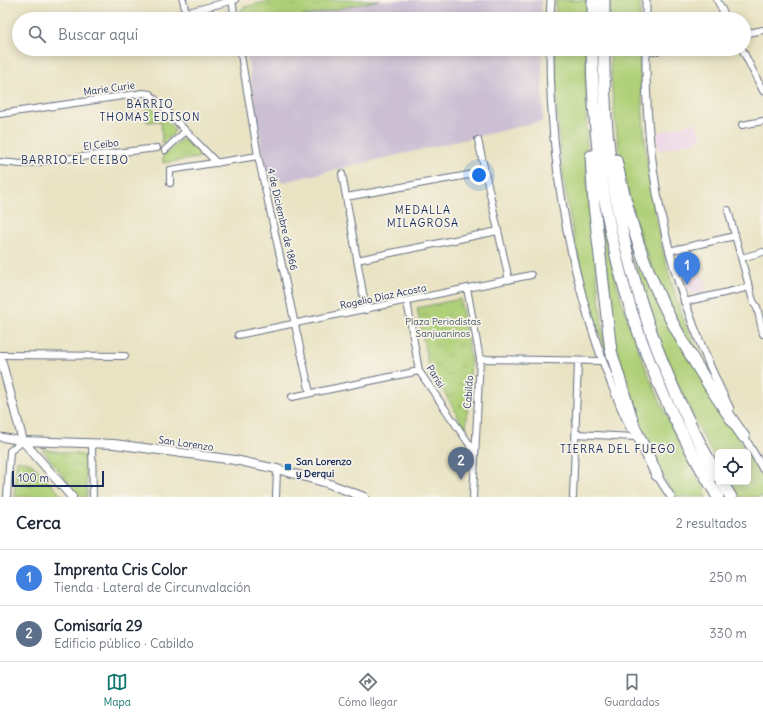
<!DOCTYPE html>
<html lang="es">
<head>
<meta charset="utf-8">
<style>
  :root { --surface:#fff; --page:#f2f2f3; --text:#1f2937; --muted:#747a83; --line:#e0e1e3; --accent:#0f766e }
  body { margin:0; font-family:Delius,sans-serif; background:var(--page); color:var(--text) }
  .controls { position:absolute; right:12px; bottom:12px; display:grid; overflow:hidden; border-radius:6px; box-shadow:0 2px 10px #0003 }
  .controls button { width:36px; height:36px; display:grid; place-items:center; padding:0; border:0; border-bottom:1px solid var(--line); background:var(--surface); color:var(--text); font:20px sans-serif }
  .scale { position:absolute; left:12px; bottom:10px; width:92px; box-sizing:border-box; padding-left:4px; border:2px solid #1b2f5e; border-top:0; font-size:11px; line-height:14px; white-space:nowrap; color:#1b2f5e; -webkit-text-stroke:3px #f7f3e8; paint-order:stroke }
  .you { position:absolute; left:479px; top:175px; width:14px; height:14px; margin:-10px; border:3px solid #fff; border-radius:50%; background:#1a73e8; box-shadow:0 0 0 6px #1a73e833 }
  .badge { display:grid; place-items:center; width:26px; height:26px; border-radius:50%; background:var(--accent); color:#fff; font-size:13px; font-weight:700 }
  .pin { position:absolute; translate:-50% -33px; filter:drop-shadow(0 1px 2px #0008) }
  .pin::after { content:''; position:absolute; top:21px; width:14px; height:12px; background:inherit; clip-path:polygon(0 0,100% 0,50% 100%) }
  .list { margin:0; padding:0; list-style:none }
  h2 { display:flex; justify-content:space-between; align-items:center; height:52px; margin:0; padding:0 16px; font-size:17px }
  h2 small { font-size:13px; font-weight:400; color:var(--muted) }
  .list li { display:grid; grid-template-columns:26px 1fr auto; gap:12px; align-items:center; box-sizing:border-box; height:56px; padding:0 16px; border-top:1px solid var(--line) }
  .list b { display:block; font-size:15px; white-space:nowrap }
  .list p { margin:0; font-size:13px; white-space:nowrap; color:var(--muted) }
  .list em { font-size:13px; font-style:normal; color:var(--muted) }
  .icon { flex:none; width:22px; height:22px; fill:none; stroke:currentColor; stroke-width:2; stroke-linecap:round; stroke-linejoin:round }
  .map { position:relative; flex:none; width:763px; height:497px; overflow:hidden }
  .search { position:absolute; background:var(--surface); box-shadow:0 2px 10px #0003; left:12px; right:12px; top:12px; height:44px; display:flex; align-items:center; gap:10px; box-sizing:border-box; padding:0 14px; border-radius:22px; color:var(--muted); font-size:15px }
  .sheet { height:164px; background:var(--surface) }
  nav { display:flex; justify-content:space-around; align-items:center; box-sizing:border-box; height:56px; border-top:1px solid var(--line); background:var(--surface); font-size:11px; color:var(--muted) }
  nav a { display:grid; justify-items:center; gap:2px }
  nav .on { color:var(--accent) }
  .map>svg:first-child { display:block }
  .built { fill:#edd1e9 }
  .industrial { fill:#ccbfd4 }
  .grass { fill:#afd078; stroke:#65806b }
  .park { fill:url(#park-tufts); stroke:#65806b }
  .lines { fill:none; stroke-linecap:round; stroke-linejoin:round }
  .minor-casing { stroke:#636e81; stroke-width:8 }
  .tertiary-casing { stroke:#636e81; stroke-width:9 }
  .secondary-casing { stroke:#636e81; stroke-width:10 }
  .motorway-casing { stroke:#636e81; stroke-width:13 }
  .minor { stroke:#fff; stroke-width:6 }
  .tertiary { stroke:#fff; stroke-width:7 }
  .secondary { stroke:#fff; stroke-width:8 }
  .motorway { stroke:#fff; stroke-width:11 }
  .poi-dot { fill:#1f6fb2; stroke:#f7f3e8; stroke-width:1.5 }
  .labels { text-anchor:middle; stroke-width:3.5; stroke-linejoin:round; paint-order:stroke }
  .street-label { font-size:10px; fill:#1b2f5e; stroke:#f7f3e8 }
  .park-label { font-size:10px; fill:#405764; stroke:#f7f3e8 }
  .poi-label { font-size:10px; font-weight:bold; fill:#1b2f5e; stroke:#f7f3e8; text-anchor:start }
  .neighbourhood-label { font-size:11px; letter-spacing:1px; fill:#1b2f5e; stroke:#f7f3e8 }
</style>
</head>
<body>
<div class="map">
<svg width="763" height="497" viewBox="0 0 763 497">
  <defs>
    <pattern id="park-tufts" width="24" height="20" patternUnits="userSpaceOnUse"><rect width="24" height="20" fill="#afd078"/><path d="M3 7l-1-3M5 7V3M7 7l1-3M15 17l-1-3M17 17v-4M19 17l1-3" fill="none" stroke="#96b36a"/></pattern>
  </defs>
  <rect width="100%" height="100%" fill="#f7f3e8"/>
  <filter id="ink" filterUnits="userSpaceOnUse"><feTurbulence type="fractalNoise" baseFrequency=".025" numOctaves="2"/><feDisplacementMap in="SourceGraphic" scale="8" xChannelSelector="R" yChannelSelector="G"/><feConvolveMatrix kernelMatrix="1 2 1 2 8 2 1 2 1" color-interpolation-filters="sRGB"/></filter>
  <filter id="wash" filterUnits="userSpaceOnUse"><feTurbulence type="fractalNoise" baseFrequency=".012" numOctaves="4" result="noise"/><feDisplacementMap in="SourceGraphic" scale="16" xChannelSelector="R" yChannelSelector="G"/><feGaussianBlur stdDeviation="0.9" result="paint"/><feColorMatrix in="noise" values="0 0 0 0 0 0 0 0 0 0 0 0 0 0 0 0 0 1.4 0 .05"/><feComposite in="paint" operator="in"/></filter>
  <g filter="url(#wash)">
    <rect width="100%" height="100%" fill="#e9e3c3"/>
    <path class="built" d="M695 122 703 139 658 151 657 133Z
      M703 275 707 291 693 294 688 291 685 279Z"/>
    <path class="industrial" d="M379 0H541L542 19H293Z
      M246 49H542L543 121 283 182 269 175 266 171Z"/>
    <path class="grass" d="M556 0H587V19H555Z
      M610 0H640V19H610Z
      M555 49H586L587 184 603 332 611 367C573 261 555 162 555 49Z
      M610 49H640C642 140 651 229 682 315 694 348 712 377 726 409 701 363 673 318 653 269 624 200 612 123 610 49Z
      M619 183 681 340 747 452H718V465C693 417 669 369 651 319 636 275 627 229 619 183Z
      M598 202C606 237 612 271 623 305 643 370 672 429 704 488L707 497H677L673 495 637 426 618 369Z
      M748 453 763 477V497H739L728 482H748Z"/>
    <path class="park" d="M275 0H379L293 19H242L240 12 244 7Z
      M144 100 174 128V133L164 142 162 143 161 121 147 122Z
      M182 139H187L200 152 198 158 163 163V153H167Z
      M460 299 471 360 466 430 428 364 417 308Z
      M42 449 83 455 85 457 87 497H79Z
      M17 460 30 462 63 497H14Z"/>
  </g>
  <g filter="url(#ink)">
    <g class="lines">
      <defs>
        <path id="minor" d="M183 0 186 13
          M232 0 235 19
          M717 0 727 19
          M161 19 235 0
          M744 34 763 30
          M240 49 258 156 310 393
          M742 49 763 91
          M646 53 666 49
          M0 114 143 93 150 94 217 163
          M742 125 763 121
          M478 140 509 280
          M165 150 186 131
          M0 162 22 164 157 148
          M342 174 366 310
          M170 183V170L258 156
          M346 197 485 172
          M728 210 753 301 757 307 763 334
          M669 251 735 236
          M741 258 763 252
          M357 260 498 231
          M467 288 480 359 473 497
          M407 301 419 371 474 451
          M684 302 750 287
          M238 335 531 275
          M0 355 125 356
          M480 359 603 361
          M292 397 419 371
          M576 434 635 437
          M92 444 93 497
          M7 497 10 451 23 441
          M276 497 277 469
          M573 497 578 362"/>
        <path id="tertiary" d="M550 19 551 0
          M646 19V0
          M550 49C550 180 576 309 630 428
          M646 49C644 181 672 292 730 409
          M743 435 763 469
          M0 437 23 441
          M655 472 671 497"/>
        <path id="secondary" d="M0 356 23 441 72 497
          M23 441 114 444 235 460 277 469 327 483 364 497"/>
        <path id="motorway" d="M593 19V0
          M604 19V0
          M592 49C594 215 630 355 718 497
          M604 49C602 200 642 345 718 476
          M591 156 594 205 611 351 634 426 657 475
          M616 160C623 192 631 224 642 254 665 319 704 381 744 437
          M722 482 731 497"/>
      </defs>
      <use href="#minor" class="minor-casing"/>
      <use href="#tertiary" class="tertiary-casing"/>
      <use href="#secondary" class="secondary-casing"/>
      <use href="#motorway" class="motorway-casing"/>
      <use href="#minor" class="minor"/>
      <use href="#tertiary" class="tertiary"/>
      <use href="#secondary" class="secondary"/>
      <use href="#motorway" class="motorway"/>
    </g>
  </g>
  <rect class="poi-dot" x="284" y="463" width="8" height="8" rx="2"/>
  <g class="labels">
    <g class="street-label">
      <text transform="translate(109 88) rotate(-8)" y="4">Marie Curie</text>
      <text transform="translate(101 144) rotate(-7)" y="4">El Ceibo</text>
      <text transform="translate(283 219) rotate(77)" y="4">4 de Diciembre de 1866</text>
      <text transform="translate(383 296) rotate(-12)" y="4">Rogelio Díaz Acosta</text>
      <text transform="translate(436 376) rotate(58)" y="4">Parisi</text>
      <text transform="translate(468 392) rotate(-86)" y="4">Cabildo</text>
      <text transform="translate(186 443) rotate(8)" y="4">San Lorenzo</text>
    </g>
    <g class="park-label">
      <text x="443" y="325">Plaza Periodistas<tspan x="443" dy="12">Sanjuaninos</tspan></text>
    </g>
    <g class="poi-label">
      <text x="296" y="465">San Lorenzo<tspan x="296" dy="12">y Derqui</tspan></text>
    </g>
    <g class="neighbourhood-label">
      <text x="150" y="108">BARRIO<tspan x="150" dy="13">THOMAS EDISON</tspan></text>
      <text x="75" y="164">BARRIO EL CEIBO</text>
      <text x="423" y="214">MEDALLA<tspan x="423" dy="13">MILAGROSA</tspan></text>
      <text x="618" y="453">TIERRA DEL FUEGO</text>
    </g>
  </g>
</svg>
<div class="controls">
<button><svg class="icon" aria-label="locate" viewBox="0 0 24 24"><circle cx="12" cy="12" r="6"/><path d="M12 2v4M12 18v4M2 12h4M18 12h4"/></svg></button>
</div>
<div class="scale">100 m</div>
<div class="you"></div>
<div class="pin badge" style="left:687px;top:285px;background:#3f7fe0">1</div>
<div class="pin badge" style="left:461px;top:480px;background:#5c6f8a">2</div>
<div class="search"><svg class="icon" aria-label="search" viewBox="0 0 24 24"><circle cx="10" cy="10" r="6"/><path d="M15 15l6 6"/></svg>Buscar aquí</div>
</div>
<section class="sheet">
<h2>Cerca<small>2 resultados</small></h2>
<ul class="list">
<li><span class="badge" style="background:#3f7fe0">1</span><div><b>Imprenta Cris Color</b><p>Tienda · Lateral de Circunvalación</p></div><em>250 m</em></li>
<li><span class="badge" style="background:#5c6f8a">2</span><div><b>Comisaría 29</b><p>Edificio público · Cabildo</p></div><em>330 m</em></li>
</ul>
</section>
<nav>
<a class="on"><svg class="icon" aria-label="map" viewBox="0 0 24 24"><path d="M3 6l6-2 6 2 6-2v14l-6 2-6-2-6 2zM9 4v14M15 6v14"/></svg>Mapa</a>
<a><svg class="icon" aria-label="directions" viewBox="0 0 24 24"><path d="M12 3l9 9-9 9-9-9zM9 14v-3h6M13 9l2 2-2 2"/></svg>Cómo llegar</a>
<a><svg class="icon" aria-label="saved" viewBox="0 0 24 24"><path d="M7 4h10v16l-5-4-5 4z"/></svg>Guardados</a>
</nav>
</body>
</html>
